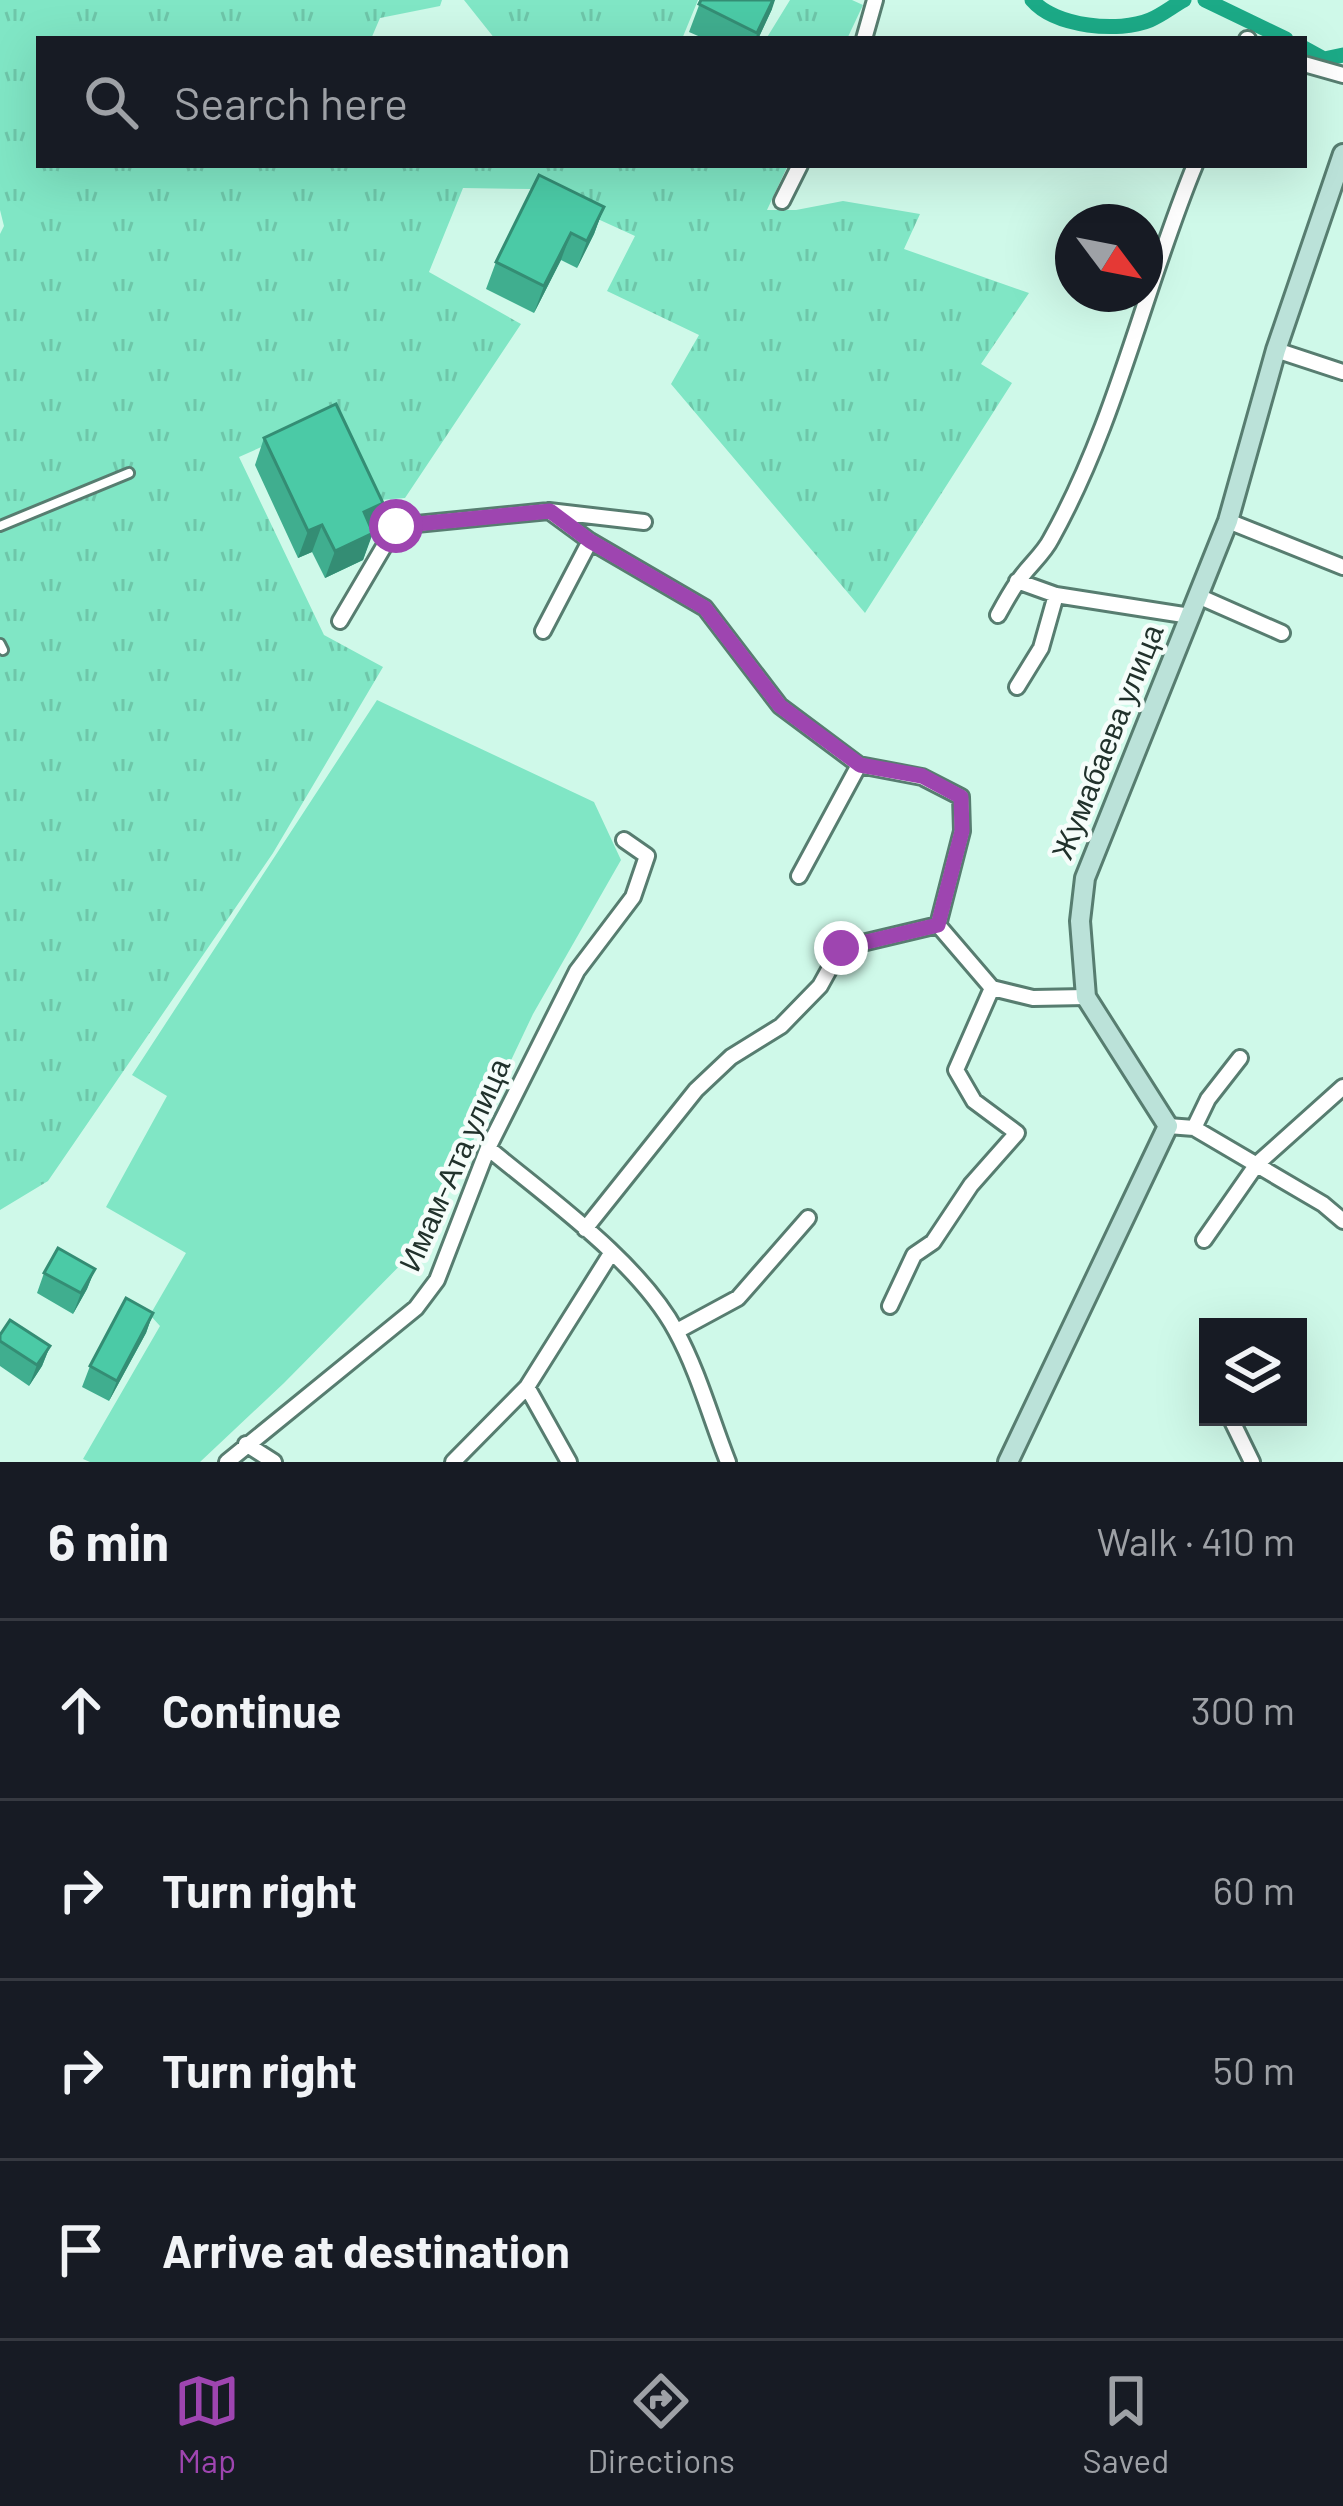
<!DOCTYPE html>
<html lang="en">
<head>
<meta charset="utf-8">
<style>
  :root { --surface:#171b24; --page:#20242c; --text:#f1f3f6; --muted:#9ea1a6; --line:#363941; --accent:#9e45b0 }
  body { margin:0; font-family:Barlow,sans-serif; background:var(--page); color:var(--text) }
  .controls { position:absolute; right:36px; bottom:36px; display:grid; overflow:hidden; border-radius:0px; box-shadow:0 12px 48px #0002 }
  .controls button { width:108px; height:108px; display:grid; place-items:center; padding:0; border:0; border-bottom:3px solid var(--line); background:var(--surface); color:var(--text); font:60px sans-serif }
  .compass { position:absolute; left:1055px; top:204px; width:108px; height:108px; border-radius:50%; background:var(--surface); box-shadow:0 12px 48px #0002; rotate:122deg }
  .stop { position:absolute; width:36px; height:36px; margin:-27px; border:9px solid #9e45b0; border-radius:50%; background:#fff }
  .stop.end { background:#9e45b0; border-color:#fff; box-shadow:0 3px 12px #0008 }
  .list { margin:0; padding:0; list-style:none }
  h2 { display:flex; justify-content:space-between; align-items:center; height:156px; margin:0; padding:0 48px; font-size:51px }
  h2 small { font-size:39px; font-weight:400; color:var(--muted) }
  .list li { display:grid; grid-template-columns:78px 1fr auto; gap:36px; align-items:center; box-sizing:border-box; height:180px; padding:0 48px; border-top:3px solid var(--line) }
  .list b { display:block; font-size:45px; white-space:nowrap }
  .list em { font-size:39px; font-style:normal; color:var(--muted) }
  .icon { flex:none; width:66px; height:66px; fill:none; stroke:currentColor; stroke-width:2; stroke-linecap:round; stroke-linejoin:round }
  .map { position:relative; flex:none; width:1343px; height:1462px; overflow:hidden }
  .search { position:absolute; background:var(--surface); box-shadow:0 12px 48px #0002; left:36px; right:36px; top:36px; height:132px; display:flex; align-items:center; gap:30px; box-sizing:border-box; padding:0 42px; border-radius:0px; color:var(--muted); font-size:45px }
  .sheet { height:876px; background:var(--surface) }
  nav { display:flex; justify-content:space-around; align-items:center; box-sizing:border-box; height:168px; border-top:3px solid var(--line); background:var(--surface); font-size:33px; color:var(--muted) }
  nav a { display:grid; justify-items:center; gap:6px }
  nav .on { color:var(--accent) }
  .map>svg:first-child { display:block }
  .green { fill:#80e6c5 }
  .park { fill:url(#park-tufts) }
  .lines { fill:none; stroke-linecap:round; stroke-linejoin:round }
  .canal { stroke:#1caa87; stroke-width:15 }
  .lane-casing { stroke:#577d70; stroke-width:14 }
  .street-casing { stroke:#577d70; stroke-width:20 }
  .secondary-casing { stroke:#577d70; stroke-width:24 }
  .lane { stroke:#fff; stroke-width:8 }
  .street { stroke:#fff; stroke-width:14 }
  .secondary { stroke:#bbe2d9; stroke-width:18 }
  .wall { fill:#40ae8f }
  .shaded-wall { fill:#348d74 }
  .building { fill:#4bcaa6; stroke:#348d74; stroke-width:3 }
  .route { stroke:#9e45b0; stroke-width:15 }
  .labels { text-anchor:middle; stroke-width:9; stroke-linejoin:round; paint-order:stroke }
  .street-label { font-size:30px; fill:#21322c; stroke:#f5fdfa }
</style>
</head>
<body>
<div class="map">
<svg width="1343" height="1462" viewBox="0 0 1343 1462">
  <defs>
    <pattern id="park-tufts" width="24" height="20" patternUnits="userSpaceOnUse" patternTransform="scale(3)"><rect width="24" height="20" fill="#80e6c5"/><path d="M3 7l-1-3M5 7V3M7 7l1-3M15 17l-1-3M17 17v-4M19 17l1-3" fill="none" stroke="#6ec6a9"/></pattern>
  </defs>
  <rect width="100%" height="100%" fill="#cff9e9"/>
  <path class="green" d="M377 700 594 802 621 860 533 1014 427 1238 284 1383 200 1462H90L83 1459 160 1326 150 1315 186 1253 106 1207 167 1096 132 1075Z"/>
  <path class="park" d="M0 0H442L440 6 380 18 371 39H39V165H788L767 210H796L843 201 920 214 904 249 1029 293 981 364 1012 383 865 613 671 384 699 335 607 291 635 236 532 189 463 188 429 272 521 324 405 498 369 501 338 413 239 457 324 635 383 667 273 853 48 1181 0 1210V234L4 226 0 210Z
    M464 0H698L682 39H495Z
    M790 0H852L863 5 847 39H766Z"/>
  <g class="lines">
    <path class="canal" d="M1032 0C1055 27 1119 33 1150 20 1162 15 1173 6 1184 0
      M1205 0 1286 39
      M1304 48 1324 59 1343 55"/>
    <defs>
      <path id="lane" d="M0 526 129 473
        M0 644 3 650"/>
      <path id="street" d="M864 39 875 0
        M1247 39H1248
        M1304 64 1343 75
        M782 201 800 165
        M1276 350 1343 372
        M549 511 590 541 705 608 780 706 859 765 922 777 961 797 962 831 938 925 992 988 1033 998 1086 997
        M1228 521 1343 567
        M1017 581 1056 595 1190 616
        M1198 596 1282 633
        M998 615C1004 604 1010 593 1017 583 1027 567 1043 555 1051 539 1117 421 1144 288 1195 165
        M340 621 396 526 549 511 644 522
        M543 631 590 541
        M1017 687 1041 648 1056 595
        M799 876 859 765
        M1168 1126 1194 1128 1323 1204 1343 1221
        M1194 1128 1208 1099 1240 1058
        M488 1148C548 1198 639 1262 676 1331 698 1371 711 1419 728 1462
        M585 1229 696 1090 731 1057 781 1026 820 986 841 948 938 925
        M1204 1240 1257 1164 1343 1087
        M890 1306 914 1255 933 1242 971 1185 1017 1133 974 1101 956 1070 992 988
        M677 1331 738 1298 808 1218
        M527 1387 569 1462
        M1230 1417 1252 1462
        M246 1444 274 1462
        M227 1462 416 1308 437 1280 488 1148 577 971 633 897 647 856 624 840
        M453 1462 527 1387 610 1255"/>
      <path id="secondary" d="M1008 1462 1168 1126 1086 997 1080 921 1085 878 1228 521 1276 350 1343 154"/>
    </defs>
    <use href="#lane" class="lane-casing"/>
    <use href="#street" class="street-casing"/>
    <use href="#secondary" class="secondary-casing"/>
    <use href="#lane" class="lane"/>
    <use href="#street" class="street"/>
    <use href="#secondary" class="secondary"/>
  </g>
  <path class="wall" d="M701 0 772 9 758 39H705L689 32Z
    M604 207 594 234 577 268 561 260 534 313 486 289 496 262Z
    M264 438 373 530 363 560 325 578 312 552 298 558 255 465Z
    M95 1269 87 1289 73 1314 37 1293 44 1273Z
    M153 1313 146 1333 109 1401 82 1387 90 1366Z
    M0 1335 50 1346 42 1366 29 1386 0 1366Z"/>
  <path class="shaded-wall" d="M773 0H775L772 9 758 39H755Z
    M604 207 594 234 577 268 587 241Z
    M571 233 561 260 534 313 544 286Z
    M383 503 373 530 354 539 364 512Z
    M322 525 312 552 298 558 308 531Z
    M373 533 363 560 325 578 335 551Z
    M95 1269 87 1289 73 1314 81 1293Z
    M153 1313 146 1333 109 1401 117 1381Z
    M50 1346 42 1366 29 1386 37 1365Z"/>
  <path class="building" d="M701 0H773L757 33 699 4Z
    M539 175 604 207 587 241 571 233 544 286 496 262Z
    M336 404 383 503 364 512 373 533 335 551 322 525 308 531 264 438Z
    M58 1248 95 1269 81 1293 44 1273Z
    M126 1298 153 1313 117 1381 90 1366Z
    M10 1320 50 1346 37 1365 0 1341V1335Z"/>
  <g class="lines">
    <path class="route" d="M396 526 550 511 590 541 705 608 780 706 860 765 922 776 961 797 962 831 938 925 841 948"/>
  </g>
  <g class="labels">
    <g class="street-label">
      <text transform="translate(1108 742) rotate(-68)" y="10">Жумабаева улица</text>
      <text transform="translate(455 1165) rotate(-66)" y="10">Имам-Ата улица</text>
    </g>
  </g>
</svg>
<div class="controls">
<button><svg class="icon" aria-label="layers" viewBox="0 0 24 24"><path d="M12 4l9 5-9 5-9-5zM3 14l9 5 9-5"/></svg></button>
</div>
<svg class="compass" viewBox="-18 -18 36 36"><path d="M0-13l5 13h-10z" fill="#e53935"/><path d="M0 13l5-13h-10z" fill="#9ea1a6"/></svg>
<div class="stop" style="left:396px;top:526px"></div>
<div class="stop end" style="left:841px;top:948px"></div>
<div class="search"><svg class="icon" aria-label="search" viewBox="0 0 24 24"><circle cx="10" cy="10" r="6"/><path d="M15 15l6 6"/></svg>Search here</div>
</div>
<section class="sheet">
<h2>6 min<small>Walk · 410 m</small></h2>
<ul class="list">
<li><svg class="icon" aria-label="ahead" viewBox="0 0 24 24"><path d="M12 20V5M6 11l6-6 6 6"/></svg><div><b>Continue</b></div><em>300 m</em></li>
<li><svg class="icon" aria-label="right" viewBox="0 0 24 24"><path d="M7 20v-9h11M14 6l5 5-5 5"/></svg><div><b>Turn right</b></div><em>60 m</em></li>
<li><svg class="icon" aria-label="right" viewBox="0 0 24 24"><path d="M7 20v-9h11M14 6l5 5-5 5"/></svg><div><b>Turn right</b></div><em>50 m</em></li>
<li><svg class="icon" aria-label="arrive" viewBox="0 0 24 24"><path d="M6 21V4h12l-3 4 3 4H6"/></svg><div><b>Arrive at destination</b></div></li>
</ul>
</section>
<nav>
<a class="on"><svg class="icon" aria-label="map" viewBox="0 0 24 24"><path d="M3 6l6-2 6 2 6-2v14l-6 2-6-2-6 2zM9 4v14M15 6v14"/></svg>Map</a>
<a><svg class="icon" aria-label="directions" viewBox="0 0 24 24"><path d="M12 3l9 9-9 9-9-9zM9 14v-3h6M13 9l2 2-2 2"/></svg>Directions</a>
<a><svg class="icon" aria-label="saved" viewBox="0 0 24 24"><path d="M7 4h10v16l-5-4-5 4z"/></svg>Saved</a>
</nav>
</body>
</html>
